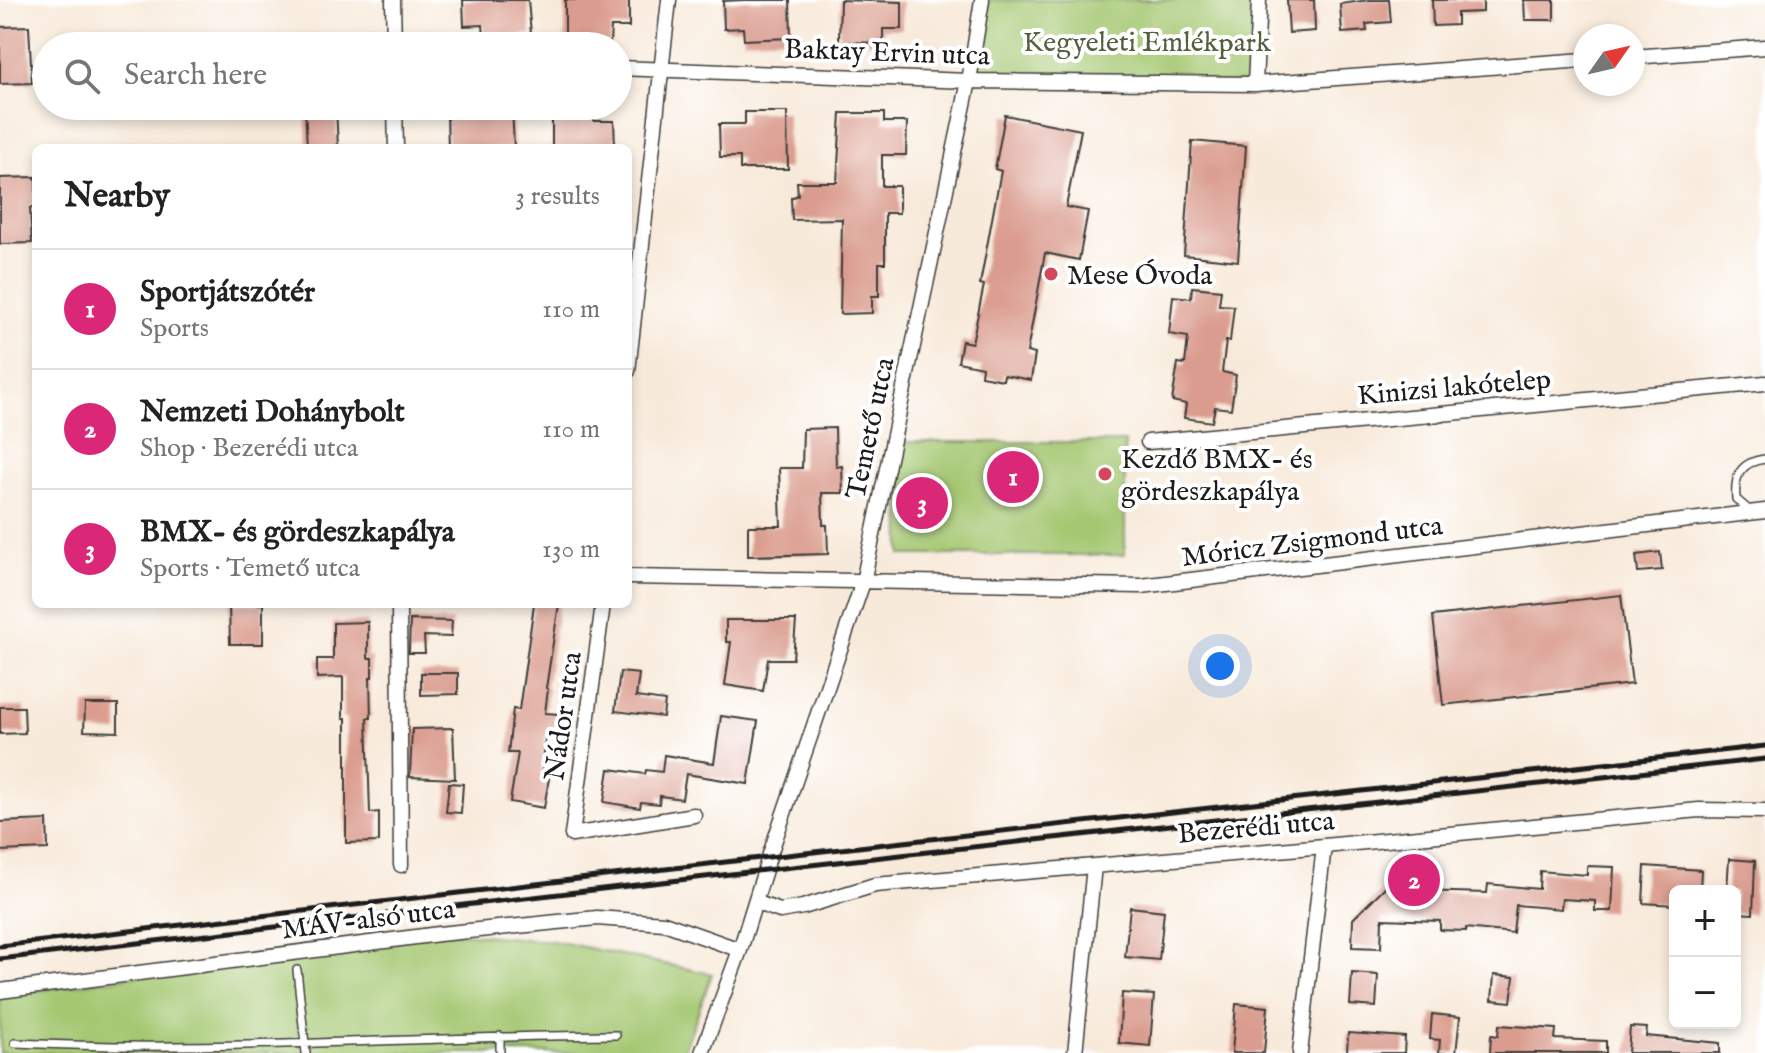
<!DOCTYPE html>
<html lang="en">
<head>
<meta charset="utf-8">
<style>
  :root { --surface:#fff; --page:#f2f2f2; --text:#222; --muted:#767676; --line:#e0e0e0; --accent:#db2777 }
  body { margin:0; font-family:"IM FELL English",serif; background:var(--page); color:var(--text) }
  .controls { position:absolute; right:24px; bottom:24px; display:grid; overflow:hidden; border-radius:12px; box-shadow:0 4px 12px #0003 }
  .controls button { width:72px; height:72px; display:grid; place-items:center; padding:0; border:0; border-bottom:2px solid var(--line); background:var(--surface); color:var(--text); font:40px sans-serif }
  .compass { position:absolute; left:1573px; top:24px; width:72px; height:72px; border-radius:50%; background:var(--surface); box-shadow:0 4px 12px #0003; rotate:56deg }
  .you { position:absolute; left:1220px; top:666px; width:28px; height:28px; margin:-20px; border:6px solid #fff; border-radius:50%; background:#1a73e8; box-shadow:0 0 0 12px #1a73e833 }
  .badge { display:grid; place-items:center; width:52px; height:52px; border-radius:50%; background:var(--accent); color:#fff; font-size:26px; font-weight:700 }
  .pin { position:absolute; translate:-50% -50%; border:4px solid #fff; box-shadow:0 2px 8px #0006 }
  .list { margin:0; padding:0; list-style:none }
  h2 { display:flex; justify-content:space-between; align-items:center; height:104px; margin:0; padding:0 32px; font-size:34px }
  h2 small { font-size:26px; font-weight:400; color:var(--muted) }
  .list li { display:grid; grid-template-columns:52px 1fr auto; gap:24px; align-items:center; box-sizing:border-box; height:120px; padding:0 32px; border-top:2px solid var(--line) }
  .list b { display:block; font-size:30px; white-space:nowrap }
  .list p { margin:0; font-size:26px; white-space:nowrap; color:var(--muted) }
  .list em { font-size:26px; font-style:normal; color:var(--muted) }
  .icon { flex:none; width:44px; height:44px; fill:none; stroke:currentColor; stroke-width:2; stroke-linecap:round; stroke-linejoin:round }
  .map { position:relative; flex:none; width:1765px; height:1053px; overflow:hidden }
  .search { position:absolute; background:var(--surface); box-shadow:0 4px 12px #0003; left:32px; top:32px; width:600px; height:88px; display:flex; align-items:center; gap:20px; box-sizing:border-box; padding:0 28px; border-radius:44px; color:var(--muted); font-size:30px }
  .panel { position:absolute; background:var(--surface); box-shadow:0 4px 12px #0003; left:32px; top:144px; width:600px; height:464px; border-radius:12px }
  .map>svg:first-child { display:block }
  .green { fill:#a4c771; stroke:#607246; stroke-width:2 }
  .building { fill:#da9c8e }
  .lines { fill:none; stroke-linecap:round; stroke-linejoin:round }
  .service-casing { stroke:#3d3b38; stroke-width:10 }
  .minor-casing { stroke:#3d3b38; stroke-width:17 }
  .service { stroke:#fff; stroke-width:7 }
  .minor { stroke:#fff; stroke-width:14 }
  .rail { stroke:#1c1c1c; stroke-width:5 }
  .poi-dot { fill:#d1495b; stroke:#fff; stroke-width:3 }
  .labels { text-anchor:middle; stroke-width:8; stroke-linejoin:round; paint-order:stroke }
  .park-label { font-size:28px; fill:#52603e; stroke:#fff }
  .street-label { font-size:28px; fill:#1c1c1c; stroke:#fff }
  .poi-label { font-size:28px; fill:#1c1c1c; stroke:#fff; text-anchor:start }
</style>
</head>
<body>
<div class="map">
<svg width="1765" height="1053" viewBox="0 0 1765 1053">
  <rect width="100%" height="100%" fill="#fff"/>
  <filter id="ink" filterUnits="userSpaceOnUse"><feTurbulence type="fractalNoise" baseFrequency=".0125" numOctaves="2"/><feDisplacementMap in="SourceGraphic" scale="16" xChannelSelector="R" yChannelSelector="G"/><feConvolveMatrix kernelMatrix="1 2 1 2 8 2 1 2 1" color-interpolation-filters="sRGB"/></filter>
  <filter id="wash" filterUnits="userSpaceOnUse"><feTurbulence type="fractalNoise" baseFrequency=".006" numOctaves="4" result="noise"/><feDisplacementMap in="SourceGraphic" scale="32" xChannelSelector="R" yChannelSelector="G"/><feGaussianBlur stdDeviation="1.8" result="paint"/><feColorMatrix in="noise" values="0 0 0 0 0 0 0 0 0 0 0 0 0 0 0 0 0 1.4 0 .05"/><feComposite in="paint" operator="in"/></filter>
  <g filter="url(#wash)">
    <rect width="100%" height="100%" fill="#f8eada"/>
    <path class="green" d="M987 0H1259L1255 84 969 81Z
      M900 442H1125V555H901Z
      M440 931 560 942 712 974 683 1053H0V996Z"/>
    <g id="blocks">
      <path class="building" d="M463 0H528L531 34 484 37 483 25 464 26Z
        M565 0H629V27H611L610 43H565Z
        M744 0H790L791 38 744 40 743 28 724 29 723 1Z
        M840 0 902 2V29H883V43L839 42Z
        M1287 0H1314L1315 31 1289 33Z
        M1369 0H1389L1391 22 1366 24 1367 31 1342 33 1340 4Z
        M1432 0H1483V12L1457 13V25L1433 26Z
        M1524 0H1554V20H1525Z
        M29 26 32 83 0 84V27Z
        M305 106H336L338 148H307Z
        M470 106H512L514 148H448L447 114 471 112Z
        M552 108H594V121H614L615 147 552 148Z
        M745 112H787L788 169H740V157H720L719 124H745Z
        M841 113H884V122H907L906 155H882V186H899V213H885V263H879V296H872V313L840 314 842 219 792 220 791 198 798 195 797 182H837Z
        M1005 115 1081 130 1066 207 1088 211 1079 260 1045 253 1027 352 1035 354 1031 380 1004 375 1003 380 981 376 982 367 958 362 962 341 972 343 984 285 980 284 1001 171 995 169Z
        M1192 141 1246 146 1238 261 1184 255Z
        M36 177V208H30L32 243 0 244V178Z
        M1192 287 1221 290 1219 305 1234 306 1230 341H1226L1222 372 1236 375 1231 409 1215 407 1212 422 1184 418 1186 404 1172 401 1178 363 1185 364 1188 337 1169 334 1173 296 1191 298Z
        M835 428 836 467 842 466 843 493H822L823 525H827L828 554 748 556V526H781L779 468H802L803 429Z
        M1660 552 1662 570 1638 572 1636 555Z
        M1621 595 1632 684 1443 705 1433 616Z
        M229 604H263V644H230Z
        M534 604H559L546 688 548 689 545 713 559 714 557 736 546 735 542 770 550 772 544 808 510 802 518 753H508L513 709 519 710Z
        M410 620 452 621 451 637 424 636 425 653H409Z
        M726 620H796L793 659H768L763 691 725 685 731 642H726Z
        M368 622V658H372V677H370L371 718H367L370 813 379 812V842L346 843V718H343V677L317 678V659H333V623Z
        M620 672 639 674 636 697 665 701 663 717 615 711Z
        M421 673H458V694L421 695Z
        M85 704H118V732L84 731Z
        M0 707H24L25 733 0 734Z
        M721 716 758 721 748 784 686 774 682 799 660 796 659 804 641 802 640 808 604 802 609 769 645 774 646 770 662 772 664 755 714 763Z
        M453 728 455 779 410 777 412 729Z
        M449 783 463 784 461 813 446 812Z
        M47 820 48 849 0 851V822Z
        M1729 859 1755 861 1753 914 1735 913V891H1727Z
        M1587 866 1614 867 1612 911H1595V901L1562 899 1561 909 1516 905 1513 933 1466 928V931L1440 930V921L1382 919 1381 948 1352 947 1353 919 1390 882 1420 883V891L1487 893 1488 884 1539 889 1540 871 1587 875Z
        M1645 866 1701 870 1700 891H1675V905L1643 903Z
        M1130 907 1164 911 1159 960 1125 957Z
        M1352 973 1378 975 1376 1007 1350 1005Z
        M1494 975 1514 977 1511 1002 1492 1000Z
        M1122 993 1154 995 1150 1046 1119 1043Z
        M1236 1004 1268 1007 1264 1053H1232Z
        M1432 1014 1460 1017 1456 1053H1439L1440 1040 1430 1039Z
        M1499 1025 1556 1029 1555 1039 1606 1041V1053H1490L1491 1035 1498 1036Z
        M1630 1027 1647 1028 1646 1036 1720 1043V1053H1628Z
        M1348 1033 1405 1037 1404 1053H1347Z"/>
    </g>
  </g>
  <g filter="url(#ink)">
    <use href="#blocks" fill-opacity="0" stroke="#3d3b38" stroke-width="2"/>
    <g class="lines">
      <defs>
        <path id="service" d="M1751 512 1736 499C1734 476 1740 462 1765 459
          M297 970 306 1053
          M500 1036V1053
          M15 1043C215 1053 415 1036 616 1035"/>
        <path id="minor" d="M393 0 394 46
          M1633 57 1765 47
          M618 68 969 81 1255 84 1585 60
          M1255 84 1259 0
          M395 106 396 148
          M628 371 669 0
          M1148 442 1765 383
          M628 577 1141 586 1765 511
          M399 604 401 865
          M603 604 572 835 694 815
          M755 902 780 911 803 907 875 885 1324 846 1699 810 1765 811
          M0 991 439 934 597 918 664 923 740 950
          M702 1053 740 950 769 857 863 582 969 81 982 0
          M1075 1053 1094 866
          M1300 1053 1324 846"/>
      </defs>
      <use href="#service" class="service-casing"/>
      <use href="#minor" class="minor-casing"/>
      <use href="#service" class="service"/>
      <use href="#minor" class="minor"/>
      <path class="rail" d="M0 946 769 857 1765 746
        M0 959 765 870 1765 759"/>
    </g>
  </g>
  <g class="poi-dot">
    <circle cx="1051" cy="274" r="8"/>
    <circle cx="1105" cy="474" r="8"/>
  </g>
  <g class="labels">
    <g class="park-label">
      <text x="1147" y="51">Kegyeleti Emlékpark</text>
    </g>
    <g class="street-label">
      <text transform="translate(887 51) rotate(2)" y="10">Baktay Ervin utca</text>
      <text transform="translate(1454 386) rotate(-5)" y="10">Kinizsi lakótelep</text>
      <text transform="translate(869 428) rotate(-78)" y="10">Temető utca</text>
      <text transform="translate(1312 540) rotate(-7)" y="10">Móricz Zsigmond utca</text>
      <text transform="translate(562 716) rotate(-82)" y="10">Nádor utca</text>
      <text transform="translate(1256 826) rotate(-5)" y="10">Bezerédi utca</text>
      <text transform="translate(368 918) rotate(-7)" y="10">MÁV-alsó utca</text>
    </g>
    <g class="poi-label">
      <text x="1067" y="284">Mese Óvoda</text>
      <text x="1121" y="468">Kezdő BMX- és<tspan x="1121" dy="32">gördeszkapálya</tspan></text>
    </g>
  </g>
</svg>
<div class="controls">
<button>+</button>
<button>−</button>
</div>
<svg class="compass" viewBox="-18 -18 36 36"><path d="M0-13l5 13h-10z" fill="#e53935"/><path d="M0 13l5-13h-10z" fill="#767676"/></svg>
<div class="you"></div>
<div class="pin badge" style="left:1013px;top:477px">1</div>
<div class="pin badge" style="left:1414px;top:880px">2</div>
<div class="pin badge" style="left:922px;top:503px">3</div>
<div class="search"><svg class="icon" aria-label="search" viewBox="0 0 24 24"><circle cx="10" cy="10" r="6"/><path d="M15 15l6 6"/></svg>Search here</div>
<section class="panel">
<h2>Nearby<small>3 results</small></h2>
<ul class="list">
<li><span class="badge">1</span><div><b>Sportjátszótér</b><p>Sports</p></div><em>110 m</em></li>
<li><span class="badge">2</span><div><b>Nemzeti Dohánybolt</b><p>Shop · Bezerédi utca</p></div><em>110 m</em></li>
<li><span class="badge">3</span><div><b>BMX- és gördeszkapálya</b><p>Sports · Temető utca</p></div><em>130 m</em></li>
</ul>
</section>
</div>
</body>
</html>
